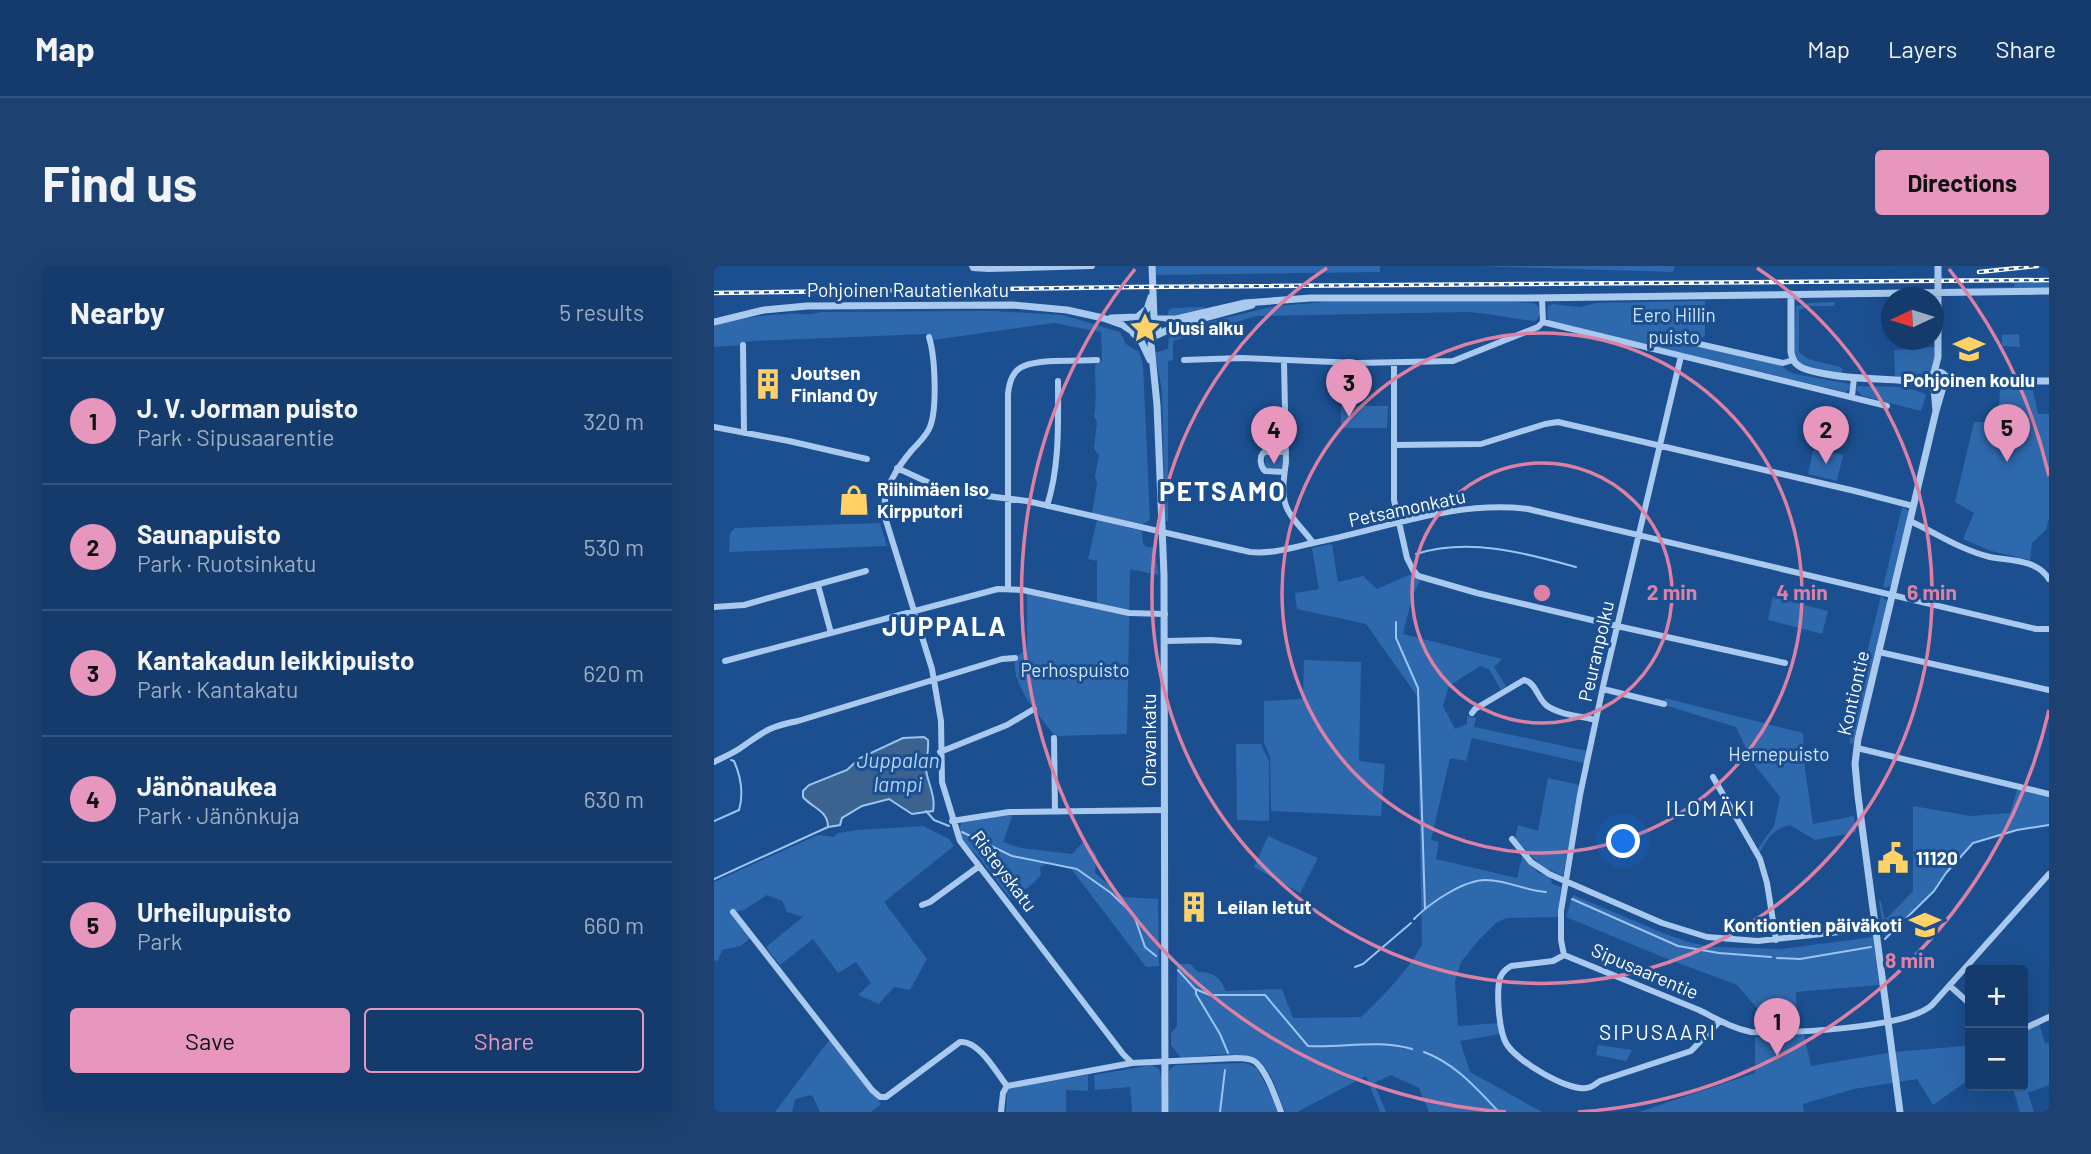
<!DOCTYPE html>
<html lang="en">
<head>
<meta charset="utf-8">
<style>
  :root { --surface:#143b6b; --page:#1d4271; --text:#f1f3f6; --muted:#9dadc1; --line:#33557e; --accent:#e797bd }
  body { margin:0; font-family:Barlow,sans-serif; background:var(--page); color:var(--text) }
  .controls { position:absolute; right:21px; bottom:21px; display:grid; overflow:hidden; border-radius:7px; box-shadow:0 7px 28px #0002 }
  .controls button { width:63px; height:63px; display:grid; place-items:center; padding:0; border:0; border-bottom:2px solid var(--line); background:var(--surface); color:var(--text); font:35px sans-serif }
  .compass { position:absolute; left:1167px; top:21px; width:63px; height:63px; border-radius:50%; background:var(--surface); box-shadow:0 7px 28px #0002; rotate:266deg }
  .you { position:absolute; left:910px; top:576px; width:24px; height:24px; margin:-18px; border:5px solid #fff; border-radius:50%; background:#1a73e8; box-shadow:0 0 0 10px #1a73e833 }
  .badge { display:grid; place-items:center; width:46px; height:46px; border-radius:50%; background:var(--accent); color:#111; font-size:23px; font-weight:700 }
  .pin { position:absolute; translate:-50% -58px; filter:drop-shadow(0 2px 4px #0008) }
  .pin::after { content:''; position:absolute; top:37px; width:24px; height:21px; background:inherit; clip-path:polygon(0 0,100% 0,50% 100%) }
  .list { margin:0; padding:0; list-style:none }
  h2 { display:flex; justify-content:space-between; align-items:center; height:91px; margin:0; padding:0 28px; font-size:30px }
  h2 small { font-size:23px; font-weight:400; color:var(--muted) }
  .list li { display:grid; grid-template-columns:46px 1fr auto; gap:21px; align-items:center; box-sizing:border-box; height:126px; padding:0 28px; border-top:2px solid var(--line) }
  .list b { display:block; font-size:26px; white-space:nowrap }
  .list p { margin:0; font-size:23px; white-space:nowrap; color:var(--muted) }
  .list em { font-size:23px; font-style:normal; color:var(--muted) }
  .actions { display:flex; gap:14px; padding:21px 28px }
  .actions a { flex:1; padding:16px 0; border:2px solid var(--accent); border-radius:7px; text-align:center; font-size:24px; color:var(--accent) }
  .actions .main { background:var(--accent); color:#111 }
  .map { position:relative; flex:none; width:1335px; height:846px; overflow:hidden; border-radius:7px }
  header { display:flex; align-items:center; gap:42px; box-sizing:border-box; height:98px; padding:0 35px; background:var(--surface); border-bottom:2px solid var(--line) }
  header strong { font-size:33px }
  nav { display:flex; gap:38px; margin-inline-start:auto; font-size:24px }
  .intro { display:flex; align-items:center; justify-content:space-between; box-sizing:border-box; height:168px; padding:0 42px }
  h1 { margin:0; font-size:49px }
  .button { padding:18px 32px; border-radius:7px; background:var(--accent); color:#111; font-size:24px; font-weight:700 }
  main { display:flex; gap:42px; padding:0 42px }
  aside { flex:1; background:var(--surface); border-radius:7px; box-shadow:0 7px 28px #0002 }
  .map>svg:first-child { display:block }
  .green { fill:#2e69ad }
  .water { fill:#3c6290; stroke:#9cc4f0; stroke-width:2 }
  .lines { fill:none; stroke-linecap:round; stroke-linejoin:round }
  .stream { stroke:#9cc4f0; stroke-width:2 }
  .minor { stroke:#a9c9ee; stroke-width:6 }
  .tertiary { stroke:#a9c9ee; stroke-width:7 }
  .rail-casing { stroke:#fff; stroke-width:4.5 }
  .rail { stroke:#1b4f8f; stroke-width:2; stroke-dasharray:5; stroke-linecap:butt }
  .tertiary-bridge { stroke:#a9c9ee; stroke-width:7 }
  .ring { fill:none; stroke:#dd80a5; stroke-width:3.5 }
  .labels { text-anchor:middle; stroke-width:6; stroke-linejoin:round; paint-order:stroke }
  .street-label { font-size:19px; fill:#fff; stroke:#1b4f8f }
  .park-label { font-size:19px; fill:#cfe3fa; stroke:#1b4f8f }
  .poi-label { font-size:19px; font-weight:bold; fill:#fff; stroke:#1b4f8f; text-anchor:start }
  .water-label { font-size:21px; font-style:italic; fill:#b5d3f5; stroke:#1b4f8f }
  .neighbourhood-label { font-size:21px; letter-spacing:2px; fill:#fff; stroke:#1b4f8f }
  .district-label { font-size:26px; font-weight:bold; letter-spacing:2px; fill:#fff; stroke:#1b4f8f }
  .centre { fill:#dd80a5; stroke:#1b4f8f; stroke-width:3.5 }
  .ring-label { font-size:21px; text-anchor:middle; font-weight:bold; fill:#dd80a5; stroke:#1b4f8f; stroke-width:6; stroke-linejoin:round; paint-order:stroke }
</style>
</head>
<body>
<header>
<strong>Map</strong>
<nav><a>Map</a><a>Layers</a><a>Share</a></nav>
</header>
<div class="intro"><h1>Find us</h1><a class="button">Directions</a></div>
<main>
<aside>
<h2>Nearby<small>5 results</small></h2>
<ul class="list">
<li><span class="badge">1</span><div><b>J. V. Jorman puisto</b><p>Park · Sipusaarentie</p></div><em>320 m</em></li>
<li><span class="badge">2</span><div><b>Saunapuisto</b><p>Park · Ruotsinkatu</p></div><em>530 m</em></li>
<li><span class="badge">3</span><div><b>Kantakadun leikkipuisto</b><p>Park · Kantakatu</p></div><em>620 m</em></li>
<li><span class="badge">4</span><div><b>Jänönaukea</b><p>Park · Jänönkuja</p></div><em>630 m</em></li>
<li><span class="badge">5</span><div><b>Urheilupuisto</b><p>Park</p></div><em>660 m</em></li>
</ul>
<div class="actions"><a class="main">Save</a><a>Share</a></div>
</aside>
<div class="map">
<svg width="1335" height="846" viewBox="0 0 1335 846">
  <rect width="100%" height="100%" fill="#1b4f8f"/>
  <path class="green" d="M441 0H666V6L441 9Z
    M763 0H961L959 6Z
    M1296 16H1335V22L1230 23 1300 21V18Z
    M991 35V70L980 76 1065 98 1074 105 1081 108 1136 118V123L1131 126 973 88 863 64 835 55 833 52 834 40 839 38 867 41 882 37Z
    M612 36H800L819 37 824 40 826 47 822 55C798 53 776 47 752 46L542 50 459 75V94L454 95V255H451L448 125 441 87 454 83 455 71 458 69 490 63 494 56 561 40Z
    M1121 36 1120 40H1097L1085 44V86L1094 93 1126 101 1129 104 1128 107 1090 100 1083 93 1080 84 1082 40 1095 37Z
    M490 41 491 43 454 51V45L458 42Z
    M279 45 349 49 406 66 412 78 425 86 429 99 436 254 428 258 378 248 383 217 381 210 385 189 380 183 383 155 380 151C383 134 381 117 381 99L388 94 387 66 340 57 219 74 213 68 39 75 32 76 29 79 0 81V60C23 53 49 49 73 48 88 46 90 51 107 46Z
    M1305 68 1306 81 1288 80V69Z
    M1221 81 1220 100 1216 106 1196 111H1181L1180 84Z
    M1143 120C1164 121 1194 118 1212 129L1207 145 1149 130 1142 124Z
    M1286 122 1319 124 1324 148H1335V252L1332 264 1318 277 1316 294 1277 285 1249 273 1260 247 1241 236 1260 156H1284Z
    M627 140H674L673 162H627Z
    M1100 182 1129 189 1123 215 1094 208Z
    M556 187 571 190 570 201 566 203 552 202 551 190Z
    M1188 241 1194 244V248L1177 319 1171 322 1169 321Z
    M383 254 428 265 429 277 432 281H439L445 309 416 303 413 468 341 470C325 448 297 421 301 392L313 383V326L383 342V295L374 293Z
    M166 257 173 280 15 286 16 267 21 262Z
    M618 278 624 316 649 310 663 323 697 308 706 315 698 331 689 368 788 393 780 401 792 420 787 424 775 403 766 400 735 420 729 440 741 463 753 458V450L762 452 760 461 873 485 870 497 758 472 752 495 736 492 717 574 725 576 722 593 803 612 808 591 825 607 837 612 838 618 847 621 844 651 792 652 782 657 765 674 747 696 741 716 744 760 785 757 786 768 746 775 756 806 828 846H715L705 822 677 809 660 817 672 846H666L652 810 583 846H571C565 832 560 813 551 801 535 781 490 791 467 792L457 779V767L463 760V698H476L484 706C500 706 505 710 512 725L568 723 579 752 647 751C669 730 693 706 708 679L703 430 652 358 583 343 581 327 605 323 598 282Z
    M1167 330 1173 335 1139 478 1136 477 1134 463Z
    M1059 331 1114 345 1108 368 1054 354Z
    M590 394 647 396 645 495 671 498 667 550 557 545 556 491 550 477V435L589 433Z
    M951 432 1089 467 1091 504 1099 558 1140 550 1142 566 1101 574 1076 559C1058 564 1054 572 1045 588L1043 584 1060 560 1066 531 1039 497 1022 461 950 439Z
    M522 478H547L555 495V555L523 554Z
    M834 512 866 519 849 610 827 600 801 572 804 559 824 565Z
    M1304 521 1335 528V559L1303 564 1259 577 1232 607 1220 625 1171 673 1165 635H1167L1170 652 1174 651 1199 625V540L1257 550 1296 547Z
    M299 548 289 576 307 582 358 588 369 576 382 588 381 607 410 631 444 633 445 700 432 701 355 600 335 597 326 601 327 609 315 621 296 632 263 589 250 577 245 566 247 557Z
    M209 560 235 573 240 580 170 636 213 693 196 724 180 721 165 738 144 729 157 717 142 696 124 707 99 673 66 699 52 681 89 651 73 646 68 635 53 629 30 644 19 646 38 671 26 680 8 684 4 695 0 694V616L104 569 120 571 124 567 144 564Z
    M554 570 604 592 586 627 540 601Z
    M859 629 949 667 977 677 1001 681 1068 683 1159 671 1165 719 1082 726 1083 760H1048V748L1023 719 956 694 852 651Z
    M1325 757 1331 777H1335V819L1314 827 1320 846H1306L1298 820H1309V763Z
    M1090 768 1097 800 1179 786 1251 780 1256 774V813L1219 839 1203 813 1140 823 1089 838 1090 846H925L1041 807V771Z
    M116 773 167 838 157 846H106L98 829 81 833 78 846H61Z
    M884 779 918 784 912 795 882 789Z
    M532 797 543 802 566 846H455V806L457 802 462 799Z
    M438 799 445 803 448 814 447 846H418L416 821 381 824 380 809Z
    M374 809V825L352 824V846H292L293 827 296 822Z"/>
  <path class="water" d="M210 471 214 474C215 484 212 494 212 504 214 518 222 530 219 545L198 548 175 533 148 540 128 552 126 559 114 561C114 544 98 542 89 531V525L95 519 133 504 146 492 189 472Z"/>
  <g class="lines">
    <path class="stream" d="M702 288C755 271 811 287 862 301
      M682 356V372L704 422 711 643
      M212 545 220 554 235 560
      M0 555 25 544C30 527 27 511 20 495L17 494
      M248 566 298 590 363 603 397 627 420 649 431 681 442 690
      M0 613 114 561
      M858 633 964 680 1005 687 1057 691
      M700 653C716 637 749 614 772 614 793 614 812 625 832 626
      M1171 673 1220 625 1232 607 1259 577 1303 564 1335 559
      M1063 692 1086 693 1157 681
      M641 701 649 698 697 657
      M464 704 481 723 496 729H551L594 780C628 782 665 773 698 783
      M482 723V728L506 768 514 787
      M710 786C742 798 762 822 785 846
      M506 846 511 804"/>
    <path class="minor" d="M258 0 259 2 274 3 378 0
      M829 56 1173 140
      M215 71C221 90 224 145 215 163 211 171 204 178 198 184 182 203 169 223 170 248L218 403 227 455 228 516 246 575 409 788 418 797 522 792C528 792 535 792 540 795 552 802 562 833 567 846
      M981 77 1069 97 1079 94
      M29 79 30 167
      M470 94 528 92 643 97 739 95 824 61 829 56 828 32
      M570 95 572 196C570 211 566 232 575 246 581 257 592 266 599 277
      M680 97V234L693 292 699 304 704 310 763 327 903 360 1071 397
      M1138 130 1140 112
      M0 161 75 175 153 193
      M680 179 767 178 831 158 844 156 1141 225 1199 240
      M183 202 233 225 313 235 536 286C559 288 577 282 599 277 670 263 741 234 814 243L1322 363H1335
      M570 206 551 205C546 200 545 191 550 186H572
      M333 240C346 199 344 158 344 115
      M1196 255C1222 267 1247 284 1276 291 1297 295 1322 293 1335 313
      M104 319 117 367
      M294 323V128C295 117 299 104 310 100 326 93 364 95 383 94
      M0 341 30 339 152 305
      M451 375 497 374 525 376
      M1165 386 1335 424
      M11 395 284 323 309 324 415 347 451 348
      M889 423 950 438
      M758 447 761 443 810 414C822 417 823 431 832 439 845 449 867 450 882 454
      M340 472 341 545
      M1143 482 1335 528
      M226 486 293 459 320 443
      M0 496C8 492 17 488 25 483 50 466 53 461 84 455L288 393 301 392
      M999 511 1046 593 1053 617 1062 674
      M238 555 295 546 451 544
      M798 573 817 596 835 608 948 657 993 671 1044 675 1162 662
      M208 639 216 636 264 601
      M19 646 158 824 166 831H172L246 776C265 774 282 806 293 820
      M850 689 847 674V645L866 529 890 416 967 90
      M1236 720 1256 738
      M1006 755 977 785 886 815C881 818 878 822 872 822 853 825 801 794 792 777 785 765 782 726 786 712 788 706 792 703 797 700L839 695 850 689 985 744C1003 753 1018 762 1037 766 1076 767 1191 763 1218 739L1335 608
      M1309 763 1335 751
      M293 820 418 797
      M287 846 289 827 293 820"/>
    <path class="tertiary" d="M438 0 440 52 444 62 437 78 443 139 450 309 451 846
      M1077 28V86C1078 92 1080 97 1085 100 1092 105 1103 106 1112 108 1146 115 1182 111 1217 118
      M397 52 423 51
      M441 53H462L531 37 597 32H816L1335 25
      M0 56 50 44 93 40 299 39 353 44 389 52 409 59 418 65
      M443 69 464 59 538 39
      M436 94 426 73 419 67 418 62 421 53 433 43 437 31
      M1216 114a8 8 0 1 1 16 0a8 8 0 1 1-16 0Z
      M1220 107 1224 91V27
      M1231 110 1252 115
      M1231 119 1246 118 1252 115H1335
      M1220 122 1222 145
      M1186 846 1144 530 1141 498 1144 473 1222 145 1229 121"/>
    <defs>
      <path id="rail" d="M1265 6 1323 0
        M0 27 422 21 1335 14"/>
    </defs>
    <use href="#rail" class="rail-casing"/>
    <use href="#rail" class="rail"/>
    <path class="tertiary-bridge" d="M1224 0V27"/>
  </g>
  <g class="ring">
    <circle cx="828" cy="327" r="130"/>
    <circle cx="828" cy="327" r="260"/>
    <path d="M1043 2A390 390 0 1 1 613 2"/>
    <path d="M1335 444A520 520 0 0 1 864 846M792 846A520 520 0 0 1 421 3M1235 3A520 520 0 0 1 1335 210"/>
  </g>
  <defs>
    <symbol id="sight-bare" viewBox="-9 -9 18 18"><path d="M0-6L1.8-2.2L6-1.7L2.9 1.2L3.7 5.4L0 3.3L-3.7 5.4L-2.9 1.2L-6-1.7L-1.8-2.2Z" fill="#ffd166" stroke="#1b4f8f" stroke-width="2.5" paint-order="stroke"/></symbol>
    <symbol id="school-bare" viewBox="-9 -9 18 18"><path d="M0-5L7-2L0 1L-7-2ZM-4 1L0 2.5L4 1V4Q0 6-4 4Z" fill="#ffd166" stroke="#1b4f8f" stroke-width="2.5" paint-order="stroke"/></symbol>
    <symbol id="building-bare" viewBox="-9 -9 18 18"><path d="M-4-6H4V6H1V3H-1V6H-4ZM-2.5-4.3h1.7v1.8h-1.7ZM.8-4.3h1.7v1.8H.8ZM-2.5-1h1.7V.8h-1.7ZM.8-1h1.7V.8H.8Z" fill="#ffd166" stroke="#1b4f8f" stroke-width="2.5" paint-order="stroke"/></symbol>
    <symbol id="shop-bare" viewBox="-9 -9 18 18"><path d="M-5-2.5h2.3a2.7 3.5 0 0 1 5.4 0H5L5.5 6h-11ZM-1.5-2.5h3a1.5 2.3 0 0 0-3 0Z" fill="#ffd166" stroke="#1b4f8f" stroke-width="2.5" paint-order="stroke"/></symbol>
    <symbol id="civic-bare" viewBox="-9 -9 18 18"><path d="M-.6-6.5H3V-4.5H.6V-3L4-1V1h2V6H-6V1h2V-1L-.6-3ZM-1.2 2.5V6h2.4V2.5Z" fill="#ffd166" stroke="#1b4f8f" stroke-width="2.5" paint-order="stroke"/></symbol>
  </defs>
  <g fill-rule="evenodd">
    <use href="#sight-bare" x="409" y="40" width="44" height="44"/>
    <use href="#school-bare" x="1233" y="61" width="44" height="44"/>
    <use href="#building-bare" x="32" y="96" width="44" height="44"/>
    <use href="#shop-bare" x="118" y="212" width="44" height="44"/>
    <use href="#civic-bare" x="1157" y="570" width="44" height="44"/>
    <use href="#building-bare" x="458" y="619" width="44" height="44"/>
    <use href="#school-bare" x="1189" y="637" width="44" height="44"/>
  </g>
  <g class="labels">
    <g class="street-label">
      <text x="194" y="31">Pohjoinen Rautatienkatu</text>
      <text transform="translate(693 242) rotate(-12)" y="7">Petsamonkatu</text>
      <text transform="translate(882 385) rotate(-77)" y="7">Peuranpolku</text>
      <text transform="translate(1139 427) rotate(-77)" y="7">Kontiontie</text>
      <text transform="translate(435 474) rotate(-90)" y="7">Oravankatu</text>
      <text transform="translate(290 605) rotate(53)" y="7">Risteyskatu</text>
      <text transform="translate(931 705) rotate(23)" y="7">Sipusaarentie</text>
    </g>
    <g class="park-label">
      <text x="960" y="56">Eero Hillin<tspan x="960" dy="22">puisto</tspan></text>
      <text x="361" y="411">Perhospuisto</text>
      <text x="1065" y="495">Hernepuisto</text>
    </g>
    <g class="poi-label">
      <text x="454" y="69">Uusi alku</text>
      <text x="77" y="114">Joutsen<tspan x="77" dy="22">Finland Oy</tspan></text>
      <text x="1255" y="121" text-anchor="middle">Pohjoinen koulu</text>
      <text x="163" y="230">Riihimäen Iso<tspan x="163" dy="22">Kirpputori</tspan></text>
      <text x="1202" y="599">11120</text>
      <text x="503" y="648">Leilan letut</text>
      <text x="1188" y="666" text-anchor="end">Kontiontien päiväkoti</text>
    </g>
    <g class="water-label">
      <text x="184" y="502">Juppalan<tspan x="184" dy="24">lampi</tspan></text>
    </g>
    <g class="neighbourhood-label">
      <text x="997" y="550">ILOMÄKI</text>
      <text x="944" y="774">SIPUSAARI</text>
    </g>
    <g class="district-label">
      <text x="509" y="235">PETSAMO</text>
      <text x="231" y="370">JUPPALA</text>
    </g>
  </g>
  <circle cx="828" cy="327" r="10" class="centre"/>
  <g class="ring-label">
    <text x="958" y="334">2 min</text>
    <text x="1088" y="334">4 min</text>
    <text x="1218" y="334">6 min</text>
    <text x="1196" y="702">8 min</text>
  </g>
</svg>
<div class="controls">
<button>+</button>
<button>−</button>
</div>
<svg class="compass" viewBox="-18 -18 36 36"><path d="M0-13l5 13h-10z" fill="#e53935"/><path d="M0 13l5-13h-10z" fill="#9dadc1"/></svg>
<div class="you"></div>
<div class="pin badge" style="left:1063px;top:790px">1</div>
<div class="pin badge" style="left:1112px;top:198px">2</div>
<div class="pin badge" style="left:635px;top:151px">3</div>
<div class="pin badge" style="left:560px;top:198px">4</div>
<div class="pin badge" style="left:1293px;top:196px">5</div>
</div>
</main>
</body>
</html>
